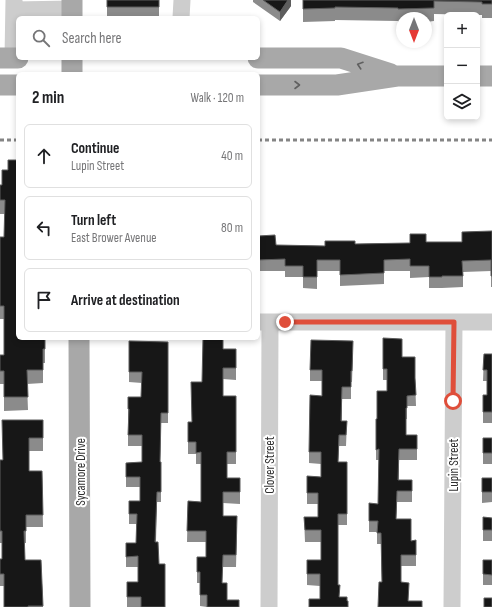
<!DOCTYPE html>
<html lang="en">
<head>
<meta charset="utf-8">
<style>
  :root { --surface:#fff; --page:#f6f6f6; --text:#202124; --muted:#757577; --line:#e0e0e0 }
  body { margin:0; font-family:"Sofia Sans Condensed",sans-serif; background:var(--page); color:var(--text) }
  .controls { position:absolute; right:12px; top:12px; display:grid; overflow:hidden; border-radius:6px; box-shadow:0 2px 6px #0003 }
  .controls button { width:36px; height:36px; display:grid; place-items:center; padding:0; border:0; border-bottom:1px solid var(--line); background:var(--surface); color:var(--text); font:20px sans-serif }
  .compass { position:absolute; left:396px; top:12px; width:36px; height:36px; border-radius:50%; background:var(--surface); box-shadow:0 2px 6px #0003; rotate:180deg }
  .stop { position:absolute; width:12px; height:12px; margin:-9px; border:3px solid #df4e3a; border-radius:50%; background:#fff }
  .stop.end { background:#df4e3a; border-color:#fff; box-shadow:0 1px 4px #0008 }
  .list { margin:0; padding:0; list-style:none }
  h2 { display:flex; justify-content:space-between; align-items:center; height:52px; margin:0; padding:0 16px; font-size:17px }
  h2 small { font-size:13px; font-weight:400; color:var(--muted) }
  .list li { display:grid; grid-template-columns:26px 1fr auto; gap:12px; align-items:center; box-sizing:border-box; height:64px; margin:0 8px 8px; padding:0 8px; border:1px solid var(--line); border-radius:6px }
  .list b { display:block; font-size:15px; white-space:nowrap }
  .list p { margin:0; font-size:13px; white-space:nowrap; color:var(--muted) }
  .list em { font-size:13px; font-style:normal; color:var(--muted) }
  .icon { flex:none; width:22px; height:22px; fill:none; stroke:currentColor; stroke-width:2; stroke-linecap:round; stroke-linejoin:round }
  .map { position:relative; flex:none; width:492px; height:607px; overflow:hidden }
  .search { position:absolute; background:var(--surface); box-shadow:0 2px 6px #0003; left:16px; top:16px; width:244px; height:44px; display:flex; align-items:center; gap:10px; box-sizing:border-box; padding:0 14px; border-radius:6px; color:var(--muted); font-size:15px }
  .panel { position:absolute; background:var(--surface); box-shadow:0 2px 6px #0003; left:16px; top:72px; width:244px; height:268px; border-radius:6px }
  .map>svg:first-child { display:block }
  .lines { fill:none; stroke-linecap:round; stroke-linejoin:round }
  .minor { stroke:#cdcdcd; stroke-width:17 }
  .major { stroke:#a8a8a8; stroke-width:21 }
  .rail { stroke:#858585; stroke-width:3; stroke-dasharray:4 3; stroke-linecap:butt }
  .wall { fill:#8b8b8b }
  .shaded-wall { fill:#5d5d5d }
  .building { fill:#171717; stroke:#5d5d5d }
  .oneway { stroke:#606060 }
  .route { stroke:#df4e3a; stroke-width:5 }
  .labels { text-anchor:middle; stroke-width:4; stroke-linejoin:round; paint-order:stroke }
  .street-label { font-size:13px; fill:#303030; stroke:#fff }
</style>
</head>
<body>
<div class="map">
<svg width="492" height="607" viewBox="0 0 492 607">
  <rect width="100%" height="100%" fill="#fff"/>
  <g class="lines">
    <path class="minor" d="M14 10 72 9
      M181 18 182 0
      M13 58 14 0
      M258 322H492
      M269 607 270 322
      M452 607 454 322"/>
    <path class="major" d="M72 18V0
      M0 58H18
      M258 58H341L391 74
      M72 74V58
      M477 76H492
      M0 85H18
      M258 85H337L397 76H447
      M79 338 80 607"/>
    <path class="rail" d="M0 140H18
      M258 140H492"/>
  </g>
  <path class="wall" d="M107 0H159V18H107Z
    M253 0H291V6L280 21 253 2Z
    M303 0H492V18H482V15L434 14V21L426 22V18H402V22H398V21L335 20V21L303 22Z
    M8 170 18 338H45V363H43V383L27 384 28 410 4 411V384H0V355H4V319H0V237H4L5 214H0V185H2Z
    M492 231V287H491V271L463 272V287L442 288H429V277L410 278V271H384V284L340 286V271H317V289L303 288V277H285V271H258V285V236L276 245 325 246 355 244 410 243 462 242Z
    M383 338 402 357 415 378 416 406H407V419H406V435H417V460H399V480H412V502H397L396 519 411 541 416 540V566H401L378 607 382 582 381 544H377V532H369V521L378 504 379 460H376V419H377L387 391V380H383Z
    M129 341 168 342V423H161L160 462H161V502H157L156 542 165 607H127V582H138V567H126V543H136V524H129V501H140V487H126V463L142 462V446H128V397H141L142 383 129 382Z
    M223 349H236V380L223 379V396H236V464H227V478H240V504L223 503V516L237 527 236 567H223L207 607 200 606V583H197V557H206V542H187L188 501 201 502V464H196V454H188V422H192L202 382Z
    M353 353 352 382H351V399H342V421H347L346 446H339L338 462H347V525H338L320 599V586L307 585V560H321V542H305L304 517H318V504H307V476L321 477V464L309 463V452L322 396V381H310V370Z
    M484 354H492V423H483V395H487V381H483Z
    M43 420V451H29V471H42L43 527H26V543H24L25 560H41L43 607H4V586H0V559H2V543H0V460H3Z
    M483 438H492V464H483Z
    M482 478H492V502L482 503Z
    M483 517 492 518V541H483Z
    M483 560H492V585H483Z"/>
  <path class="shaded-wall" d="M288 0H291V6L280 21V12Z"/>
  <path class="building" d="M107 0H159V7H107Z
    M263 0H288L280 12Z
    M303 0H492V4H482V2L434 1V8L398 9V8L335 7V8L303 9Z
    M8 160H18V338H45V349H43V370H27L28 397H4V371H0V355H4V306H0V237H4L5 200H0V185H2V170H8Z
    M492 231V276H491V260L462 261 463 276H442V277H429V266H410V259L384 260V273L340 275V260H317V277H303V266H285V259L258 260V236L275 235 276 245 325 246V241H355V244L410 243V234H426V242H462V232Z
    M203 338H223V349H236V368H223V396H236V452H227V478H240V492H223V516H237L236 555H223L222 583H227V600H239V607H207V595H200V572H197V557H206V531H187L188 501 201 502V452L196 453V442H188V422H192L191 382H202Z
    M383 338 402 339V357H415V378L416 395 407 396V408H406V435H417V449H399L398 480H412V491H397L396 519H411V541L416 540V555H401V582L409 583 408 601H422V607H378L379 582H382L381 533H377L378 521H369V503L378 504 379 449 376 450V419H377V391H387V369H383Z
    M311 340 353 341 352 371H351V387H342L341 421H347L346 435H339L338 462H347V514H338V585H340L339 597H347V601H348V607H309V599H320V574H307V560H321V530H305L304 517H318V493H307V476L321 477V452H309L310 395 322 396V370H310Z
    M129 341 168 342V413H161L160 462H161V492H157L155 542H158L159 564H165V607H141V597H127V582H138V556L126 557V543H136L137 514H129V501H140V477H126V463L142 462V435H128L129 409H128V397H141L142 372H129Z
    M484 354H492V412H483V395H487V370H483Z
    M2 420H43V438H29V471H42L43 515H26V531H24L25 560H41L43 606H28V607H4V574H0V559H2V531H0V460H3Z
    M483 438H492V453H483Z
    M482 478H492V492H482Z
    M483 517 492 518V530H483Z
    M483 560H492V575L483 574Z
    M484 598H492V607H484Z"/>
  <defs><path id="oneway-chevron" d="M-2-3.5L2.5 0L-2 3.5" fill="none" stroke-width="1.6" stroke-linecap="round" stroke-linejoin="round"/></defs>
  <g class="oneway">
    <use href="#oneway-chevron" transform="translate(360 65) rotate(-162)"/>
    <use href="#oneway-chevron" transform="translate(297 85)"/>
  </g>
  <g class="lines">
    <path class="route" d="M285 322H454L453 401"/>
  </g>
  <g class="labels">
    <g class="street-label">
      <text transform="translate(269 465) rotate(-90)" y="5">Clover Street</text>
      <text transform="translate(453 465) rotate(-90)" y="5">Lupin Street</text>
      <text transform="translate(80 472) rotate(-90)" y="5">Sycamore Drive</text>
    </g>
  </g>
</svg>
<div class="controls">
<button>+</button>
<button>−</button>
<button><svg class="icon" aria-label="layers" viewBox="0 0 24 24"><path d="M12 4l9 5-9 5-9-5zM3 14l9 5 9-5"/></svg></button>
</div>
<svg class="compass" viewBox="-18 -18 36 36"><path d="M0-13l5 13h-10z" fill="#e53935"/><path d="M0 13l5-13h-10z" fill="#757577"/></svg>
<div class="stop" style="left:453px;top:401px"></div>
<div class="stop end" style="left:285px;top:322px"></div>
<div class="search"><svg class="icon" aria-label="search" viewBox="0 0 24 24"><circle cx="10" cy="10" r="6"/><path d="M15 15l6 6"/></svg>Search here</div>
<section class="panel">
<h2>2 min<small>Walk · 120 m</small></h2>
<ul class="list">
<li><svg class="icon" aria-label="ahead" viewBox="0 0 24 24"><path d="M12 20V5M6 11l6-6 6 6"/></svg><div><b>Continue</b><p>Lupin Street</p></div><em>40 m</em></li>
<li><svg class="icon" aria-label="left" viewBox="0 0 24 24"><path d="M17 20v-9H6M10 6l-5 5 5 5"/></svg><div><b>Turn left</b><p>East Brower Avenue</p></div><em>80 m</em></li>
<li><svg class="icon" aria-label="arrive" viewBox="0 0 24 24"><path d="M6 21V4h12l-3 4 3 4H6"/></svg><div><b>Arrive at destination</b></div></li>
</ul>
</section>
</div>
</body>
</html>
